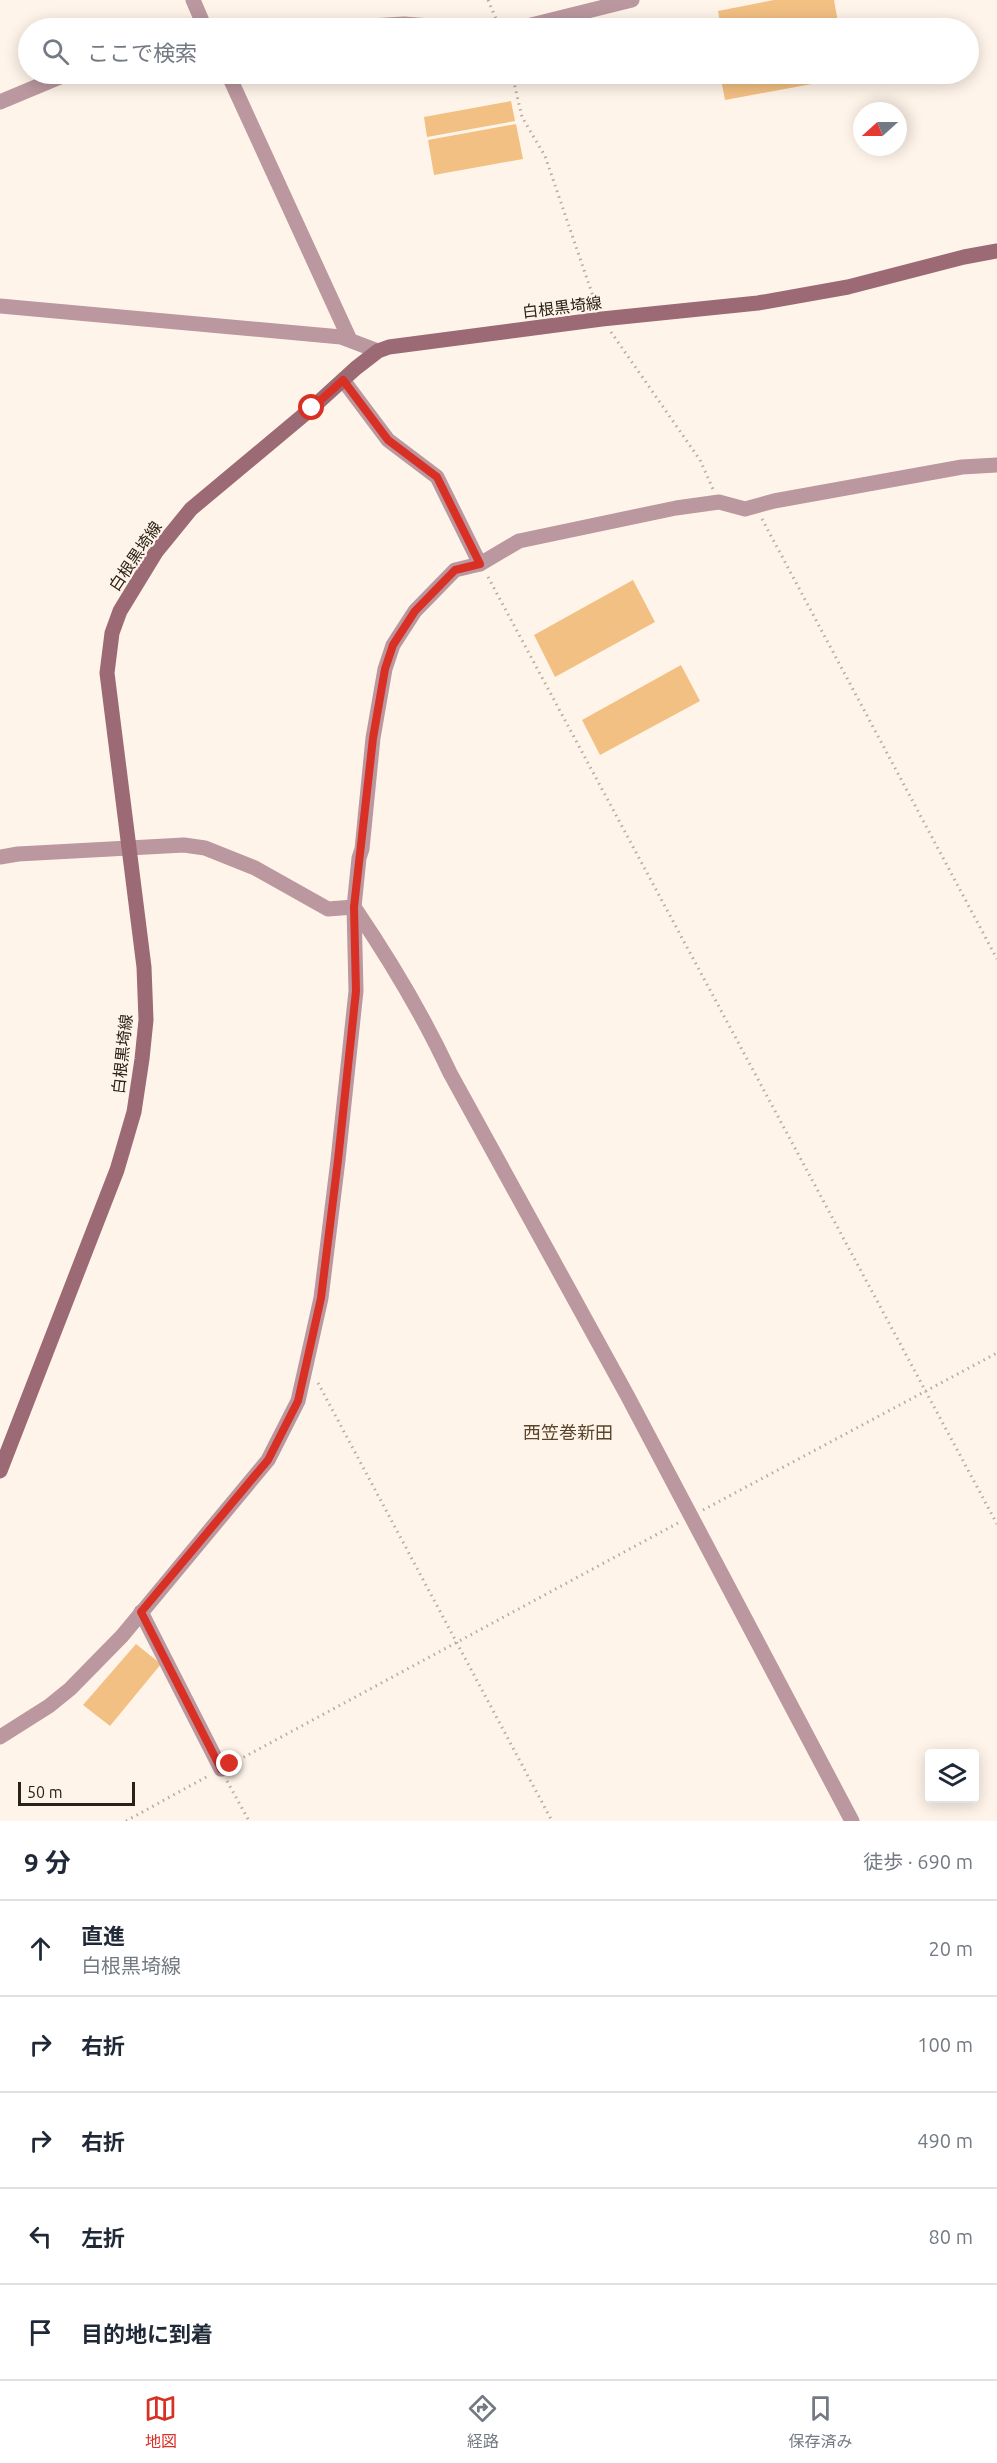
<!DOCTYPE html>
<html lang="ja">
<head>
<meta charset="utf-8">
<style>
  :root { --surface:#fff; --page:#f6f6f7; --text:#1f2937; --muted:#747a83; --line:#e0e1e3; --accent:#d93025 }
  body { margin:0; font-family:Ubuntu,"Noto Sans JP",sans-serif; background:var(--page); color:var(--text) }
  .controls { position:absolute; right:18px; bottom:18px; display:grid; overflow:hidden; border-radius:6px; box-shadow:0 3px 15px #0003 }
  .controls button { width:54px; height:54px; display:grid; place-items:center; padding:0; border:0; border-bottom:2px solid var(--line); background:var(--surface); color:var(--text); font:30px sans-serif }
  .compass { position:absolute; left:853px; top:102px; width:54px; height:54px; border-radius:50%; background:var(--surface); box-shadow:0 3px 15px #0003; rotate:249deg }
  .scale { position:absolute; left:18px; bottom:15px; width:117px; box-sizing:border-box; padding-left:6px; border:3px solid #2b2217; border-top:0; font-size:16px; line-height:21px; white-space:nowrap; color:#2b2217; -webkit-text-stroke:4px #fff4e9; paint-order:stroke }
  .stop { position:absolute; width:18px; height:18px; margin:-14px; border:4px solid #d93025; border-radius:50%; background:#fff }
  .stop.end { background:#d93025; border-color:#fff; box-shadow:0 2px 6px #0008 }
  .list { margin:0; padding:0; list-style:none }
  h2 { display:flex; justify-content:space-between; align-items:center; height:78px; margin:0; padding:0 24px; font-size:26px }
  h2 small { font-size:20px; font-weight:400; color:var(--muted) }
  .list li { display:grid; grid-template-columns:39px 1fr auto; gap:18px; align-items:center; box-sizing:border-box; height:96px; padding:0 24px; border-top:2px solid var(--line) }
  .list b { display:block; font-size:22px; white-space:nowrap }
  .list p { margin:0; font-size:20px; white-space:nowrap; color:var(--muted) }
  .list em { font-size:20px; font-style:normal; color:var(--muted) }
  .icon { flex:none; width:33px; height:33px; fill:none; stroke:currentColor; stroke-width:2; stroke-linecap:round; stroke-linejoin:round }
  .map { position:relative; flex:none; width:997px; height:1821px; overflow:hidden }
  .search { position:absolute; background:var(--surface); box-shadow:0 3px 15px #0003; left:18px; right:18px; top:18px; height:66px; display:flex; align-items:center; gap:15px; box-sizing:border-box; padding:0 21px; border-radius:33px; color:var(--muted); font-size:22px }
  .sheet { height:558px; background:var(--surface) }
  nav { display:flex; justify-content:space-around; align-items:center; box-sizing:border-box; height:84px; border-top:2px solid var(--line); background:var(--surface); font-size:16px; color:var(--muted) }
  nav a { display:grid; justify-items:center; gap:3px }
  nav .on { color:var(--accent) }
  .map>svg:first-child { display:block }
  .building { fill:#f3c083 }
  .lines { fill:none; stroke-linecap:round; stroke-linejoin:round }
  .path { stroke:#b7aca1; stroke-width:3; stroke-dasharray:1.5 4.5; stroke-linecap:butt }
  .minor { stroke:#bb979f; stroke-width:15 }
  .tertiary { stroke:#bb979f; stroke-width:15 }
  .secondary { stroke:#9c6a75; stroke-width:15 }
  .route { stroke:#d93025; stroke-width:8 }
  .labels { text-anchor:middle; stroke-width:4.5; stroke-linejoin:round; paint-order:stroke }
  .street-label { font-size:16px; fill:#2b2217; stroke:#fff4e9 }
  .neighbourhood-label { font-size:18px; fill:#5a452c; stroke:#fff4e9 }
</style>
</head>
<body>
<div class="map">
<svg width="997" height="1821" viewBox="0 0 997 1821">
  <rect width="100%" height="100%" fill="#fff4e9"/>
  <path class="building" d="M774 0H834L839 28H721L718 11Z
    M720 74H848L849 77 725 100Z
    M511 101 515 121 427 137 424 117Z
    M516 124 523 159 434 175 428 140Z
    M633 580 655 622 555 677 534 635Z
    M681 665 700 701 600 755 582 720Z
    M136 1644 161 1664 110 1726 83 1705Z"/>
  <g class="lines">
    <path class="path" d="M488 0 500 28
      M512 74 522 117 545 156 596 305
      M611 332 700 460 713 489
      M762 519 997 959
      M488 577 997 1524
      M318 1383 552 1821
      M703 1510 997 1353
      M233 1763 678 1523
      M227 1781 249 1821
      M126 1821 208 1776"/>
    <path class="minor" d="M193 0 205 28
      M337 28 404 24 457 28
      M519 28 632 0
      M228 74 350 340
      M0 102 67 74
      M0 306 341 337 378 351
      M343 380 388 440 437 477 480 564
      M0 857 18 854 184 845 205 848 255 868 328 909 354 907C390 960 423 1015 450 1073L627 1395 852 1821
      M141 1612 221 1769"/>
    <path class="tertiary" d="M0 1737 49 1706 70 1689 122 1636 268 1460 298 1401 321 1298 338 1160 356 991 354 907 359 858 362 849 373 738 385 669 393 645 415 611 455 570 480 564 519 541 676 508 719 502 745 509 774 501 962 467 997 465"/>
    <path class="secondary" d="M0 1471 117 1170 134 1112 142 1059 146 1020 144 967 107 673 112 633 120 611 156 552 191 509 312 408 356 368 378 351 389 347 602 319 758 303 848 287 964 257 997 251"/>
  </g>
  <g class="lines">
    <path class="route" d="M230 1764 221 1769 141 1612 268 1460 298 1401 321 1298 338 1160 356 991 354 907 373 738 385 669 393 645 415 611 455 570 480 564 437 477 388 440 343 380 312 408"/>
  </g>
  <g class="labels">
    <g class="street-label">
      <text transform="translate(562 307) rotate(-7)" y="6">白根黒埼線</text>
      <text transform="translate(135 556) rotate(-56)" y="6">白根黒埼線</text>
      <text transform="translate(122 1054) rotate(-84)" y="6">白根黒埼線</text>
    </g>
    <g class="neighbourhood-label">
      <text x="568" y="1439">西笠巻新田</text>
    </g>
  </g>
</svg>
<div class="controls">
<button><svg class="icon" aria-label="layers" viewBox="0 0 24 24"><path d="M12 4l9 5-9 5-9-5zM3 14l9 5 9-5"/></svg></button>
</div>
<svg class="compass" viewBox="-18 -18 36 36"><path d="M0-13l5 13h-10z" fill="#e53935"/><path d="M0 13l5-13h-10z" fill="#747a83"/></svg>
<div class="scale">50 m</div>
<div class="stop" style="left:312px;top:408px"></div>
<div class="stop end" style="left:230px;top:1764px"></div>
<div class="search"><svg class="icon" aria-label="search" viewBox="0 0 24 24"><circle cx="10" cy="10" r="6"/><path d="M15 15l6 6"/></svg>ここで検索</div>
</div>
<section class="sheet">
<h2>9 分<small>徒歩 · 690 m</small></h2>
<ul class="list">
<li><svg class="icon" aria-label="ahead" viewBox="0 0 24 24"><path d="M12 20V5M6 11l6-6 6 6"/></svg><div><b>直進</b><p>白根黒埼線</p></div><em>20 m</em></li>
<li><svg class="icon" aria-label="right" viewBox="0 0 24 24"><path d="M7 20v-9h11M14 6l5 5-5 5"/></svg><div><b>右折</b></div><em>100 m</em></li>
<li><svg class="icon" aria-label="right" viewBox="0 0 24 24"><path d="M7 20v-9h11M14 6l5 5-5 5"/></svg><div><b>右折</b></div><em>490 m</em></li>
<li><svg class="icon" aria-label="left" viewBox="0 0 24 24"><path d="M17 20v-9H6M10 6l-5 5 5 5"/></svg><div><b>左折</b></div><em>80 m</em></li>
<li><svg class="icon" aria-label="arrive" viewBox="0 0 24 24"><path d="M6 21V4h12l-3 4 3 4H6"/></svg><div><b>目的地に到着</b></div></li>
</ul>
</section>
<nav>
<a class="on"><svg class="icon" aria-label="map" viewBox="0 0 24 24"><path d="M3 6l6-2 6 2 6-2v14l-6 2-6-2-6 2zM9 4v14M15 6v14"/></svg>地図</a>
<a><svg class="icon" aria-label="directions" viewBox="0 0 24 24"><path d="M12 3l9 9-9 9-9-9zM9 14v-3h6M13 9l2 2-2 2"/></svg>経路</a>
<a><svg class="icon" aria-label="saved" viewBox="0 0 24 24"><path d="M7 4h10v16l-5-4-5 4z"/></svg>保存済み</a>
</nav>
</body>
</html>
